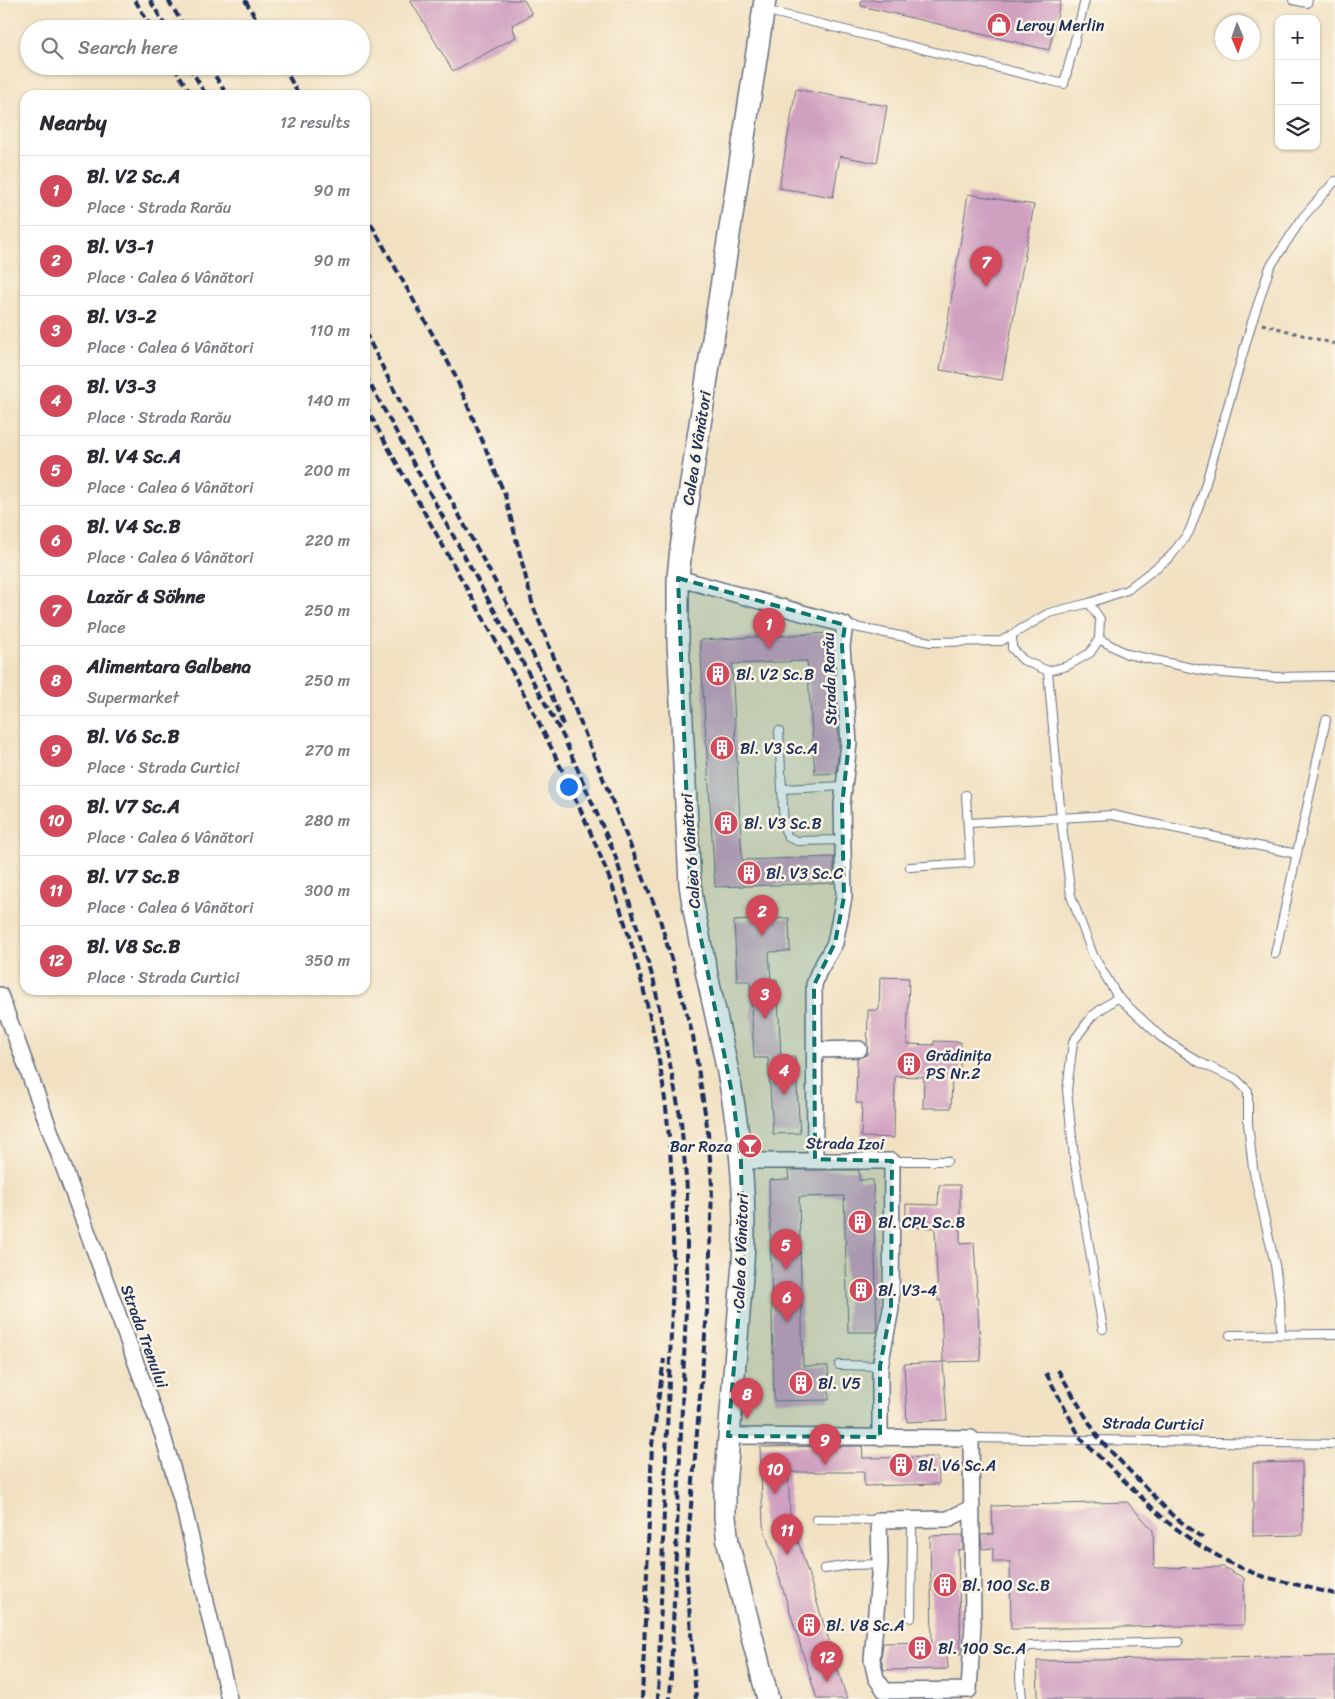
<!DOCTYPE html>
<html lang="en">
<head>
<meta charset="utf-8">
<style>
  :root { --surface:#fff; --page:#f7f7f7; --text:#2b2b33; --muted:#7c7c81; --line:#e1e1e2; --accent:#d1495b }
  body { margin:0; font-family:Sriracha,sans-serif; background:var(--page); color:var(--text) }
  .controls { position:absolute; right:15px; top:15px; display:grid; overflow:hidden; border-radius:10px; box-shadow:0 1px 4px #0004 }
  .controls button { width:45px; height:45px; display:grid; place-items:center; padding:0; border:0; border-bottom:1px solid var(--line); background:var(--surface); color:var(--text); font:25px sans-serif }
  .compass { position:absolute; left:1215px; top:15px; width:45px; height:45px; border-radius:50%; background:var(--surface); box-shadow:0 1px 4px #0004; rotate:178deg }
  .you { position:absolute; left:568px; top:786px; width:18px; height:18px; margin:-12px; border:4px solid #fff; border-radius:50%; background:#1a73e8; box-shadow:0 0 0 8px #1a73e833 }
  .badge { display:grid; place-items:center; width:32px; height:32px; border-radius:50%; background:var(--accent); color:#fff; font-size:16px; font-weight:700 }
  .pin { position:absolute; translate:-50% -41px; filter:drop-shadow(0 1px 2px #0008) }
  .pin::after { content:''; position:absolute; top:26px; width:18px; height:15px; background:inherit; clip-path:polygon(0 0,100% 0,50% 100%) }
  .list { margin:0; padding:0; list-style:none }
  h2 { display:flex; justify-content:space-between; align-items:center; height:65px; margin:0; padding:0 20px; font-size:21px }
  h2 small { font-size:16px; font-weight:400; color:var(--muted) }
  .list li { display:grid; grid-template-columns:32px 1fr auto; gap:15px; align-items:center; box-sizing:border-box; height:70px; padding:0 20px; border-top:1px solid var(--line) }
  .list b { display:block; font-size:19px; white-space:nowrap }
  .list p { margin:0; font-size:16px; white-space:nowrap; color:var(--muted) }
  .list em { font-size:16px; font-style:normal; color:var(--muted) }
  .icon { flex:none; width:28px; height:28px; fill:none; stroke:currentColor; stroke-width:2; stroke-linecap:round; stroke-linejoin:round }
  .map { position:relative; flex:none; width:1335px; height:1699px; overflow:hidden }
  .search { position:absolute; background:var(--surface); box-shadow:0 1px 4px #0004; left:20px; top:20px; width:350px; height:55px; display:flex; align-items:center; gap:12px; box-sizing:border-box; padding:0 18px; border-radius:28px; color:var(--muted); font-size:19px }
  .panel { position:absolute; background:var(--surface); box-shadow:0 1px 4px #0004; left:20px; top:90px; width:350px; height:905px; border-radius:15px }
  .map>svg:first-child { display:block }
  .building { fill:#d0a0c1 }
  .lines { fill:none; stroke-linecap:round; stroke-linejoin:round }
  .lane-casing { stroke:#666d81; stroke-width:10 }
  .street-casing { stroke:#666d81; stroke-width:18 }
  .secondary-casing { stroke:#666d81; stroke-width:24 }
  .path { stroke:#666d81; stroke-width:3; stroke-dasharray:4 4; stroke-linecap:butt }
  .lane { stroke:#fff; stroke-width:8 }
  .street { stroke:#fff; stroke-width:15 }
  .secondary { stroke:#fff; stroke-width:21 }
  .rail { stroke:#1b2f5e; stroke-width:4; stroke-dasharray:8 4; stroke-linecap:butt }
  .marked { fill:#0f766e; fill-opacity:0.2; stroke:#0f766e; stroke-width:4; stroke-dasharray:10 6; stroke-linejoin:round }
  .labels { text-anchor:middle; stroke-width:5; stroke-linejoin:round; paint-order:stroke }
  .poi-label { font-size:16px; fill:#1b2f5e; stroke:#fcf5e5; text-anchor:start }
  .street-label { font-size:16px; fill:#1b2f5e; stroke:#fcf5e5 }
</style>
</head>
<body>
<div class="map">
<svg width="1335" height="1699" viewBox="0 0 1335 1699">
  <rect width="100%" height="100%" fill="#fcf5e5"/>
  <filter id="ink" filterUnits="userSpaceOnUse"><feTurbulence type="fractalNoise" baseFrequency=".02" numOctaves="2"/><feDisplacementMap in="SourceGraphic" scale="10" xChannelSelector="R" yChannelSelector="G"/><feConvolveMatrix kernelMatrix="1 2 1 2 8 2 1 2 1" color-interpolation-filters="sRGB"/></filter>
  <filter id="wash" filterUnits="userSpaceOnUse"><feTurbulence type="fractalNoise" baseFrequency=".0096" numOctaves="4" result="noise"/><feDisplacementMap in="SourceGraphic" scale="20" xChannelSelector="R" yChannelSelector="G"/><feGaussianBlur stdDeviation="1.12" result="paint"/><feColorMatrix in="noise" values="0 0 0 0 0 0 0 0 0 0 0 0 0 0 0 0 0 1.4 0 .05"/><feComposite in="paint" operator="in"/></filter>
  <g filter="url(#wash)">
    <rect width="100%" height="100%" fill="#f1e1c2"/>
    <g id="blocks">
      <path class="building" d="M410 0H524L532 14 512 25 516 37 453 71Z
        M861 0H1061L1049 50 861 6Z
        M796 89 887 106 877 163 840 156 833 197 779 188Z
        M968 194 1034 205 1002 380 940 370Z
        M831 633 839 744 836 773 815 774 807 661 732 664 742 860 834 857V883L715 887 700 640Z
        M789 918 790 951 769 952 771 980 777 979 781 1057 795 1056 800 1133 773 1134 768 1058H754L750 981H737L734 921Z
        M880 977 909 978 907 1044 934 1045V1041L961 1042 960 1073H952L951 1108H923L924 1077 895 1076 894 1138 861 1137 862 1103H856L857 1058 867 1055 868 1010H879Z
        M788 1170H859V1180H873L877 1332H848L844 1196 799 1197 803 1366H828L829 1400 774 1401 769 1180 789 1179Z
        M939 1185H960V1244L974 1243 981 1361 943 1362 941 1300 938 1301 935 1228 906 1227V1204L938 1205Z
        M943 1362 947 1420 907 1422 904 1364Z
        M862 1446 863 1458 938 1457 939 1484 864 1486V1472H788L790 1515 847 1699H817L763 1525 760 1447Z
        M1302 1462 1303 1535 1253 1536V1463Z
        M1127 1502 1153 1530 1154 1568 1223 1567 1244 1578V1625L1011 1629 1010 1562H993V1548L982 1549 981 1535 993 1534 992 1506Z
        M963 1535V1549L958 1550 961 1654H947L948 1669 884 1670 881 1659 883 1643 932 1642 930 1536Z
        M1335 1656V1699H1038L1037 1661Z"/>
    </g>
  </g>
  <g filter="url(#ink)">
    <use href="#blocks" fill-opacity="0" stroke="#666d81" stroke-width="1"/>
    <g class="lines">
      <defs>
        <path id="lane" d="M1293 0 1307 3 1308 0
          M764 10 1064 84 1085 0
          M845 625 930 642 1001 641 1049 613 1089 603 1127 590 1170 557 1189 532 1201 500 1252 322 1270 267 1303 217 1335 181
          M1012 636V648L1023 660 1048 671 1067 666 1090 653 1099 639 1100 619 1089 603
          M1099 639 1127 654 1210 672 1274 677 1335 676
          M1048 671 1061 818 1071 896 1093 955 1118 997 1161 1037 1199 1062 1236 1079 1248 1091V1124L1253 1168 1275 1265 1280 1299 1281 1334
          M779 731 782 789 845 786
          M782 789 784 828 788 837 797 841 843 840
          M968 823 1112 815 1297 854
          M910 867 970 863 966 795
          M1275 954 1326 720
          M892 1161H947
          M1103 1329 1074 1157 1067 1090 1073 1042 1092 1016 1118 997
          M1230 1335 1335 1334
          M839 1365 880 1366
          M971 1438 1335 1444
          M816 1519 879 1520
          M824 1569 850 1565 880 1564
          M911 1618 912 1521
          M1022 1699C1021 1684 1015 1655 1029 1646L1179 1642"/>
        <path id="street" d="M678 578 845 625 842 646 849 743 842 805 844 897 835 943 818 973 814 985 815 1159
          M0 995 163 1436 184 1509 229 1699
          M815 1050 859 1049
          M741 1161H892L891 1309 880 1366V1437
          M728 1436 971 1438 973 1624 969 1690 885 1691 876 1678 872 1660 880 1564 879 1520 948 1519 971 1508"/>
        <path id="secondary" d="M765 0 681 548 678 578V641L690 884C700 957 721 1027 733 1100 742 1154 746 1209 743 1263L725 1487V1517L728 1543 768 1699"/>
      </defs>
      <use href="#lane" class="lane-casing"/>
      <use href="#street" class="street-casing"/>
      <use href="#secondary" class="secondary-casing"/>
      <path class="path" d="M1262 324 1335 344"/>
      <use href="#lane" class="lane"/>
      <use href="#street" class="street"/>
      <use href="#secondary" class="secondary"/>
      <path class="rail" d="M135 0 152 29
        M150 0 167 29
        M168 0 186 29
        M245 0 262 29
        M174 66 191 95
        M189 66 206 95
        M209 66 227 95
        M283 66 299 95
        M365 213 454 373 505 495 533 606 659 916 693 1036 708 1132 712 1185 709 1287 686 1566 696 1699
        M365 332C398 398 431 463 466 528 501 593 538 656 563 725
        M365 375 563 736 615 855 654 982 681 1121 687 1189V1285L670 1699
        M365 405C446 556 537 701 602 860 627 920 644 986 657 1050 680 1168 673 1287 668 1405 664 1503 661 1601 658 1699
        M1058 1370 1099 1439 1172 1515 1205 1540
        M1046 1373 1081 1439 1166 1521 1197 1544 1232 1564 1261 1576 1335 1594
        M642 1699 652 1445 664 1359"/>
    </g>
  </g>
  <path class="marked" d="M678 578 845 625 842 646 849 743 842 805 844 897 835 943 814 985 815 1159 892 1161 891 1309 880 1366V1437L728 1436 743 1263 741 1161 733 1098 690 884Z"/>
  <defs>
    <symbol id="shop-disc" viewBox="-11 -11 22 22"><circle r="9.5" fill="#d1495b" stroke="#fcf5e5"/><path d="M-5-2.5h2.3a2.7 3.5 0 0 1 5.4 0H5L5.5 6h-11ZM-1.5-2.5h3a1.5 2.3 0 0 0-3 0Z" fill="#fff"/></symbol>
    <symbol id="building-disc" viewBox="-11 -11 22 22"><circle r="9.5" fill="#d1495b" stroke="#fcf5e5"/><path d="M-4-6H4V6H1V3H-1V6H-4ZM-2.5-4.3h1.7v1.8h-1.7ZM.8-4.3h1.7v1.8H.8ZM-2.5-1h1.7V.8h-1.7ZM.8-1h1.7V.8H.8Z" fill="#fff"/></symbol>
    <symbol id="bar-disc" viewBox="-11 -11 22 22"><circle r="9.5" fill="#d1495b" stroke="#fcf5e5"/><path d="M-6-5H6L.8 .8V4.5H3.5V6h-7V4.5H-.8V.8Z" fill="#fff"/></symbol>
  </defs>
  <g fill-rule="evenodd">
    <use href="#shop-disc" x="985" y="11" width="28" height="28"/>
    <use href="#building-disc" x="704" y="660" width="28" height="28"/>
    <use href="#building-disc" x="708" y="734" width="28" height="28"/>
    <use href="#building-disc" x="712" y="809" width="28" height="28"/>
    <use href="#building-disc" x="735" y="859" width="28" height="28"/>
    <use href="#building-disc" x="895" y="1050" width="28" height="28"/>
    <use href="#bar-disc" x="736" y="1132" width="28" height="28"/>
    <use href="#building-disc" x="846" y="1208" width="28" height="28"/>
    <use href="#building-disc" x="847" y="1276" width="28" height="28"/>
    <use href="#building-disc" x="787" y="1369" width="28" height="28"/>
    <use href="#building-disc" x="887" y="1451" width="28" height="28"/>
    <use href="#building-disc" x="931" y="1571" width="28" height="28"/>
    <use href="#building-disc" x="795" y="1611" width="28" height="28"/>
    <use href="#building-disc" x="906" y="1634" width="28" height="28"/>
  </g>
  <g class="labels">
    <g class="poi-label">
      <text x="1016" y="31">Leroy Merlin</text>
      <text x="736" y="680">Bl. V2 Sc.B</text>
      <text x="740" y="754">Bl. V3 Sc.A</text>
      <text x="744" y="829">Bl. V3 Sc.B</text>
      <text x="766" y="879">Bl. V3 Sc.C</text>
      <text x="926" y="1061">Grădinița<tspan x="926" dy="18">PS Nr.2</tspan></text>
      <text x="732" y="1152" text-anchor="end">Bar Roza</text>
      <text x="878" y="1228">Bl. CPL Sc.B</text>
      <text x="878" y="1296">Bl. V3-4</text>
      <text x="818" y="1389">Bl. V5</text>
      <text x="918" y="1471">Bl. V6 Sc.A</text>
      <text x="962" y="1591">Bl. 100 Sc.B</text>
      <text x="826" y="1631">Bl. V8 Sc.A</text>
      <text x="938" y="1654">Bl. 100 Sc.A</text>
    </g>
    <g class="street-label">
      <text transform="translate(696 448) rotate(-81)" y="6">Calea 6 Vânători</text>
      <text transform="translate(829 679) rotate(-92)" y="6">Strada Rarău</text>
      <text transform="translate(690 851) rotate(-94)" y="6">Calea 6 Vânători</text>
      <text transform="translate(845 1143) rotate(1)" y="6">Strada Izoi</text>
      <text transform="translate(740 1251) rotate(-88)" y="6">Calea 6 Vânători</text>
      <text transform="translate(145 1336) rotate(70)" y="6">Strada Trenului</text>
      <text transform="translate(1153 1423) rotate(1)" y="6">Strada Curtici</text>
    </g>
  </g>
</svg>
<div class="controls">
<button>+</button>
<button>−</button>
<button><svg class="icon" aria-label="layers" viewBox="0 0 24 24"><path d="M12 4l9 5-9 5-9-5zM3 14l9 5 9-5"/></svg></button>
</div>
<svg class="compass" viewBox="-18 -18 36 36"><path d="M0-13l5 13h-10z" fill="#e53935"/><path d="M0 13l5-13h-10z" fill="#7c7c81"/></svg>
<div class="you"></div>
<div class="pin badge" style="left:769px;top:649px">1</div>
<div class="pin badge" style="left:762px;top:936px">2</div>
<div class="pin badge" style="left:765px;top:1019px">3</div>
<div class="pin badge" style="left:784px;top:1095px">4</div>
<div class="pin badge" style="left:786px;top:1270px">5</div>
<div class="pin badge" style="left:787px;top:1322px">6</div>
<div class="pin badge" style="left:986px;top:287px">7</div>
<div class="pin badge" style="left:747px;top:1419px">8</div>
<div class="pin badge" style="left:825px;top:1465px">9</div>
<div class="pin badge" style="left:775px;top:1494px">10</div>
<div class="pin badge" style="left:787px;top:1555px">11</div>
<div class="pin badge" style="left:827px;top:1682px">12</div>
<div class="search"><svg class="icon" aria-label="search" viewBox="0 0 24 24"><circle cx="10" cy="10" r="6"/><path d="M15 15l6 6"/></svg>Search here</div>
<section class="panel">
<h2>Nearby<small>12 results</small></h2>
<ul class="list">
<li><span class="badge">1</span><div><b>Bl. V2 Sc.A</b><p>Place · Strada Rarău</p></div><em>90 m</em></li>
<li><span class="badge">2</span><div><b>Bl. V3-1</b><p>Place · Calea 6 Vânători</p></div><em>90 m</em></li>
<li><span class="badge">3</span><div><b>Bl. V3-2</b><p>Place · Calea 6 Vânători</p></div><em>110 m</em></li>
<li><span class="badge">4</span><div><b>Bl. V3-3</b><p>Place · Strada Rarău</p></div><em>140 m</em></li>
<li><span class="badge">5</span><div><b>Bl. V4 Sc.A</b><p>Place · Calea 6 Vânători</p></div><em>200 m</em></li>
<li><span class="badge">6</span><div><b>Bl. V4 Sc.B</b><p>Place · Calea 6 Vânători</p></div><em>220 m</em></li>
<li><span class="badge">7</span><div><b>Lazăr &amp; Söhne</b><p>Place</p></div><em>250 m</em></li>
<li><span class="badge">8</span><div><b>Alimentara Galbena</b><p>Supermarket</p></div><em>250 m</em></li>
<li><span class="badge">9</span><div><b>Bl. V6 Sc.B</b><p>Place · Strada Curtici</p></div><em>270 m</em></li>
<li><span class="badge">10</span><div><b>Bl. V7 Sc.A</b><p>Place · Calea 6 Vânători</p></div><em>280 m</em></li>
<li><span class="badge">11</span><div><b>Bl. V7 Sc.B</b><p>Place · Calea 6 Vânători</p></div><em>300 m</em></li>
<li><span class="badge">12</span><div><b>Bl. V8 Sc.B</b><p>Place · Strada Curtici</p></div><em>350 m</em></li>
</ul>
</section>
</div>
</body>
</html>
